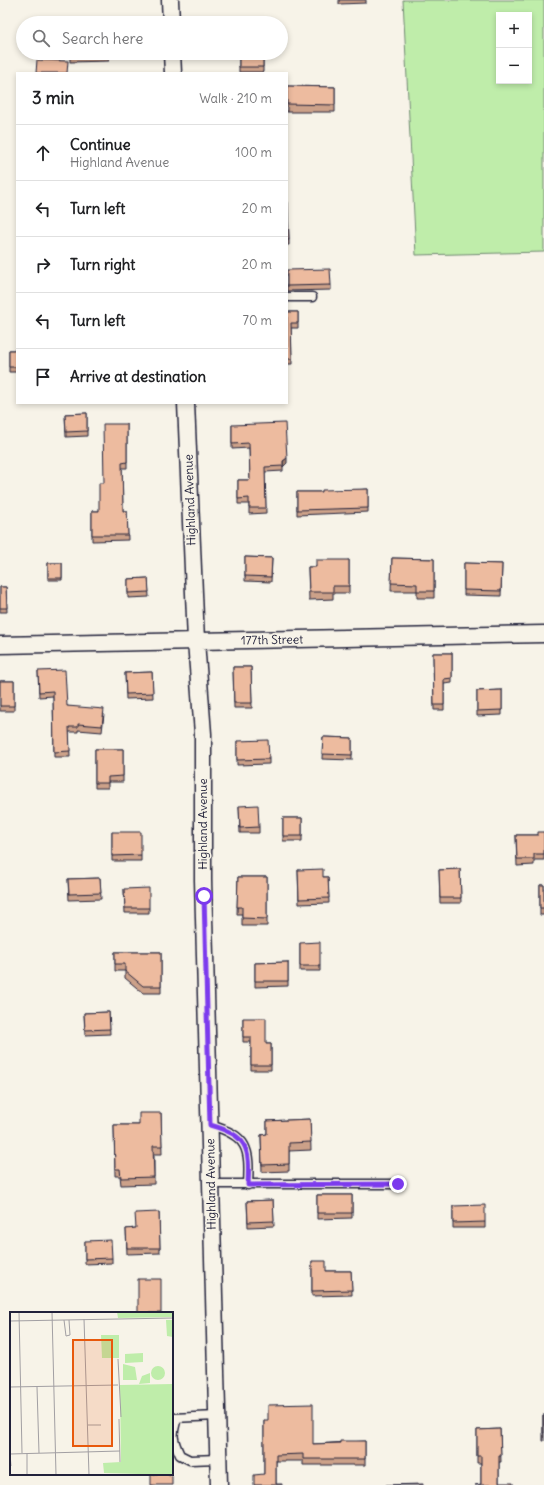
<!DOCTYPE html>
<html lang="en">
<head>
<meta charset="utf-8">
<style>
  :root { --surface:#fff; --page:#f2f2f2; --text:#202124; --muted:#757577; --line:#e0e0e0 }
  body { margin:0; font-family:Delius,sans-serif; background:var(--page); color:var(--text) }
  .controls { position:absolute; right:12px; top:12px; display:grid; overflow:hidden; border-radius:0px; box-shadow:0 2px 6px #0003 }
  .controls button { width:36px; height:36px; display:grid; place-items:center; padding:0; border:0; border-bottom:1px solid var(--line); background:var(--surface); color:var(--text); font:20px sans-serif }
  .stop { position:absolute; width:12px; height:12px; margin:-9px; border:3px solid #7c3aed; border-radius:50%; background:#fff }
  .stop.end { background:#7c3aed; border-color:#fff; box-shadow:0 1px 4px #0008 }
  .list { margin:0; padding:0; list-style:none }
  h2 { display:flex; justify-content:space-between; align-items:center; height:52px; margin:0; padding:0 16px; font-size:17px }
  h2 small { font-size:13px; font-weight:400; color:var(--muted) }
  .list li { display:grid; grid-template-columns:26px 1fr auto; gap:12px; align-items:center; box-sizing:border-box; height:56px; padding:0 16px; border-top:1px solid var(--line) }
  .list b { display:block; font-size:15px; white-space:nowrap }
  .list p { margin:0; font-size:13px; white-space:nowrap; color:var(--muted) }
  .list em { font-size:13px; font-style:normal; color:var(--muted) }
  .icon { flex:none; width:22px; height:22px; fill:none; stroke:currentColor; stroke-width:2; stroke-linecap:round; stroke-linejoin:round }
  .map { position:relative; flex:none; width:544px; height:1485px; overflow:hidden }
  .search { position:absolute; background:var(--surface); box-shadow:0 2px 6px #0003; left:16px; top:16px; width:272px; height:44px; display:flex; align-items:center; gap:10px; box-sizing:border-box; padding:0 14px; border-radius:22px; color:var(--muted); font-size:15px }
  .panel { position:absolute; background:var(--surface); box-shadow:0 2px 6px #0003; left:16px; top:72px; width:272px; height:332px; border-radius:0px }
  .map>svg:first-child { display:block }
  .green { fill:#bfedaa; stroke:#708872; fill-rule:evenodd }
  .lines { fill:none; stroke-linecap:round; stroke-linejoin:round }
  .service-casing { stroke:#22223b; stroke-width:11 }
  .minor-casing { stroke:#22223b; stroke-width:19 }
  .service { stroke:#f7f3e8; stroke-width:8 }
  .minor { stroke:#f7f3e8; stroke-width:16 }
  .wall { fill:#cca189; stroke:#22223b }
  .shaded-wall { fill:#a6836f; stroke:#22223b }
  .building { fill:#edbb9f; stroke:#22223b }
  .route { stroke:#7c3aed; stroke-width:5 }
  .labels { text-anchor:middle; stroke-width:3; stroke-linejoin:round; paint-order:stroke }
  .street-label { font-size:12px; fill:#22223b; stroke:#f7f3e8 }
  .inset-road { fill:none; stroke:#a29fa3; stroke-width:1 }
  .view { fill:#e8590c; fill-opacity:0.15; stroke:#e8590c; stroke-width:2 }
  .inset-edge { fill:none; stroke:#22223b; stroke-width:2 }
</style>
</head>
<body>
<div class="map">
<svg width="544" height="1485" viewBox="0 0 544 1485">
  <rect width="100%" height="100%" fill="#f7f3e8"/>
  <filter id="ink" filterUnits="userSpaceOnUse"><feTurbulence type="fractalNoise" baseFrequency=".025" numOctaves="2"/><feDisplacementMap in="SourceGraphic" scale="8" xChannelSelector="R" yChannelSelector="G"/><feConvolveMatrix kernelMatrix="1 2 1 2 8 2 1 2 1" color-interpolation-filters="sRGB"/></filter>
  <g filter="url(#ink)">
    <path class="green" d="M403 0H544V252L416 255ZM499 15H529V81H499Z"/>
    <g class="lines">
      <defs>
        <path id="service" d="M287 297H312
          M210 1125C248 1136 250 1148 248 1185
          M211 1184H398
          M173 1418 217 1416
          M177 1418C172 1435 172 1438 180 1455L190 1460 218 1459"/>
        <path id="minor" d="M170 0 171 23
          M172 53 173 73
          M186 403 196 641 203 734V880L219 1485
          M0 645 544 634"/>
      </defs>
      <use href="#service" class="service-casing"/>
      <use href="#minor" class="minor-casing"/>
      <use href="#service" class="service"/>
      <use href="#minor" class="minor"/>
    </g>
    <path class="wall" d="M339 0H366V3L339 4Z
      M70 53H109V61L70 62Z
      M239 53H263V72H239Z
      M287 86 335 87V112H287Z
      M287 202 289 240V245H287Z
      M287 270 331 285V290L287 291Z
      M287 312H298V328H291L292 364H287Z
      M9 350H17V372H9Z
      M87 413V436L66 437 65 414Z
      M127 424V468H122L123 511H127L128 540 92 541V511H99L104 483Z
      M232 425 287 463 283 467V471L265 472 266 513 249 514V504H238V480H250L249 448 232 449Z
      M368 489V512L297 515V492H322Z
      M245 557 272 558 271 582 245 581Z
      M392 558 434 559V598H417V591H391Z
      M349 560V593H333V599L309 600 308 567H316Z
      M48 563H62V580H48Z
      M464 563 502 564 501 596 464 595Z
      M148 578 149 597 128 598V579Z
      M0 587H6L7 612H0Z
      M433 653H452V683L444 684V710H434Z
      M233 667H251L252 708H234Z
      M38 671 67 706 104 714 102 732 78 730V732H69L70 757H54L53 696 39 697Z
      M152 672 153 698 126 699 125 673Z
      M0 681H14V711H0Z
      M502 690V715L477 716V691Z
      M323 737 352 738V760L322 759Z
      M237 741 269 759V764L237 765Z
      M95 749H123V782H108V788H95Z
      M239 806 259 827V833H240Z
      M283 818H302V841H283Z
      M112 832 141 855V861H112Z
      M544 832V860H534V865L517 866 516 835H538Z
      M460 869 461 903H440L439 870Z
      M298 870 323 877H328L329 903 299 904Z
      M238 877H267V926H242V914H237Z
      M100 878 101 899 69 900 68 879Z
      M540 885H544V915H540Z
      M124 889 149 908V913H125Z
      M300 943 320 966V971H300Z
      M115 952H161V993H143L125 978V971H115Z
      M288 962V986L255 987V963Z
      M109 1012 110 1034 85 1035 84 1013Z
      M243 1018 266 1044H271V1070H251V1042H243Z
      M161 1113 162 1154H154V1184L121 1185 120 1176H115L114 1125H139Z
      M310 1119 311 1150 289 1151V1171L262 1172 261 1135 267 1134V1121Z
      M317 1195H352V1218L317 1219Z
      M273 1200 274 1226 248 1227 247 1201Z
      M453 1206 485 1222V1228H453Z
      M159 1212 160 1253 127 1254 126 1229 136 1228Z
      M85 1241 112 1258V1263L85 1264Z
      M312 1261 326 1271H351L352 1295 312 1296Z
      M543 1415H544V1441H543Z
      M264 1420 313 1444 365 1441V1465H303V1461H276V1484L254 1485 264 1474Z
      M500 1429 501 1462H499V1483L481 1484V1463H477V1430Z"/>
    <path class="shaded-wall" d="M287 458V463L283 467V461Z"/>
    <path class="building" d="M70 53H109V56L70 57Z
      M239 53H263V67H239Z
      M37 60 68 61 67 73H36Z
      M287 86 335 87V105L287 104Z
      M287 202H288L289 240H287Z
      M330 269 331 285 287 286V270Z
      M287 312H298V323H291L292 359H287Z
      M9 350H17V367H9Z
      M87 413V431L66 432 65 414Z
      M285 423 287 458 283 461V466L265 467 266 508H249V498L238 499V480H250L249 443 232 444V425Z
      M103 424H127V462L122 463 123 511H127L128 535H92V511H99V483H104Z
      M368 489V508L297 510V492H322V490Z
      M245 557 272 558 271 577 245 576Z
      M392 558 434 559V591H417V584L391 583Z
      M316 560H349V586H333V592H309L308 567H316Z
      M48 563H62V578H48Z
      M464 563 502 564 501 591 464 590Z
      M148 578 149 592 128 593V579Z
      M0 587H6L7 608H0Z
      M433 653H452V678L444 679V705H434Z
      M233 667H251L252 703H234Z
      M65 670 67 706 104 709 102 726 78 724V727H69L70 751 54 752 53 691 39 692 38 671Z
      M152 672 153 693 126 694 125 673Z
      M0 681H14V706H0Z
      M502 690V710L477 711V691Z
      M323 737 352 738V755L322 754Z
      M268 740 269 759 237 760V741Z
      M95 749H123V776L108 777V783H95Z
      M258 805 259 827 240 828 239 806Z
      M283 818H302V836H283Z
      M112 832H141V855L112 856Z
      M538 832H544V854H534V859H517L516 835H538Z
      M323 869V877H328L329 898 299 899 298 870Z
      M460 869 461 898H440L439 870Z
      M238 877H267V919L242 918V907H237Z
      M100 878 101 893 69 894 68 879Z
      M540 885H544V908H540Z
      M149 888V908H125L124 889Z
      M320 942V966H300V943Z
      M115 952H161V986H143L125 971V964H115Z
      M288 962V981H255V963Z
      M109 1012 110 1029 85 1030 84 1013Z
      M243 1018H266V1044H271V1065H251V1037H243Z
      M139 1113H161L162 1146H153L154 1177 121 1178 120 1169H115L114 1125H139Z
      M310 1119 311 1142 289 1143V1164L262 1165 261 1135 267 1134V1121Z
      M317 1195H352V1213H317Z
      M273 1200 274 1221 248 1222 247 1201Z
      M485 1205V1222L453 1223V1206Z
      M159 1212 160 1248H127L126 1229 136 1228 135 1213Z
      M111 1240 112 1258 85 1259V1241Z
      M312 1261H326V1271H351L352 1290 312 1291Z
      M138 1279H161V1313H138Z
      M313 1404V1444L340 1443V1441H365V1459H303V1454L276 1455V1484H282V1485H254V1475L264 1474V1420H268V1405Z
      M543 1415H544V1433H543Z
      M500 1429 501 1456H499V1483H513V1485H475L481 1484V1456H477V1430Z
      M151 1474H169V1476L172 1475V1485H151Z
      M423 1484V1485H386Z"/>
  </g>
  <g class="lines" filter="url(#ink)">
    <path class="route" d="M204 896 210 1125C248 1136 250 1147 248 1185L398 1184"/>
  </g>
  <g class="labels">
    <g class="street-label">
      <text transform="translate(190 500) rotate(-92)" y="4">Highland Avenue</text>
      <text transform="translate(272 640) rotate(-1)" y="4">177th Street</text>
      <text transform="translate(203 824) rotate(-90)" y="4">Highland Avenue</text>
      <text transform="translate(211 1184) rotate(-91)" y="4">Highland Avenue</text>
    </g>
  </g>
  <g transform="translate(10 1312)">
    <rect width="163" height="163" fill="#f7f3e8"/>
    <path d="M107 0H163V5L108 6ZM156 8H163V25L157 24ZM91 23H109V46H92ZM133 41V50L115 51V42ZM113 52 125 55 127 68H113ZM141 61a7 7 0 1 1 14 0a7 7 0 1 1-14 0ZM140 61V71L129 72 132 64ZM163 72V163L94 161 93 151 111 150 110 73Z" fill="#bfedaa"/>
    <path class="inset-road" d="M9 0 12 141M42 0 46 163M74 7 79 163M54 8 56 24 60 23 59 8M0 9 163 6M108 47 111 105M0 75 108 73M27 75 29 141M109 107 110 150M78 113H91M17 141V163M0 142 110 139M0 142 1 154"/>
    <path class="view" d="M63 28H102V134H63Z"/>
    <rect width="163" height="163" class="inset-edge"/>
  </g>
</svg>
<div class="controls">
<button>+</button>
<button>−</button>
</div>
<div class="stop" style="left:204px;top:896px"></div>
<div class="stop end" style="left:398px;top:1184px"></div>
<div class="search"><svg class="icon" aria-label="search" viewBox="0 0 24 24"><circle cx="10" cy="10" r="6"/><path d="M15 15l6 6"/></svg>Search here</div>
<section class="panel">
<h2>3 min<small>Walk · 210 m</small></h2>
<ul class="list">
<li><svg class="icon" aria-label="ahead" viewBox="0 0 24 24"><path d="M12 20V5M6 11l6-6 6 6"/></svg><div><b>Continue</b><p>Highland Avenue</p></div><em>100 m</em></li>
<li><svg class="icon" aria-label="left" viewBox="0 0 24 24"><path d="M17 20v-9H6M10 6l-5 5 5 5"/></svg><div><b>Turn left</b></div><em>20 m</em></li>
<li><svg class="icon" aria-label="right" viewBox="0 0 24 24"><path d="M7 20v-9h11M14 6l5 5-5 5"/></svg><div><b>Turn right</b></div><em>20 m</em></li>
<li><svg class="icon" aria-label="left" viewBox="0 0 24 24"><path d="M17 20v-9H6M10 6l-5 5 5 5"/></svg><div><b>Turn left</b></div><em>70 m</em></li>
<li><svg class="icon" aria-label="arrive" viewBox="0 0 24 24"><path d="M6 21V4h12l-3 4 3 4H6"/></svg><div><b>Arrive at destination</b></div></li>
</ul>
</section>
</div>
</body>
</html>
